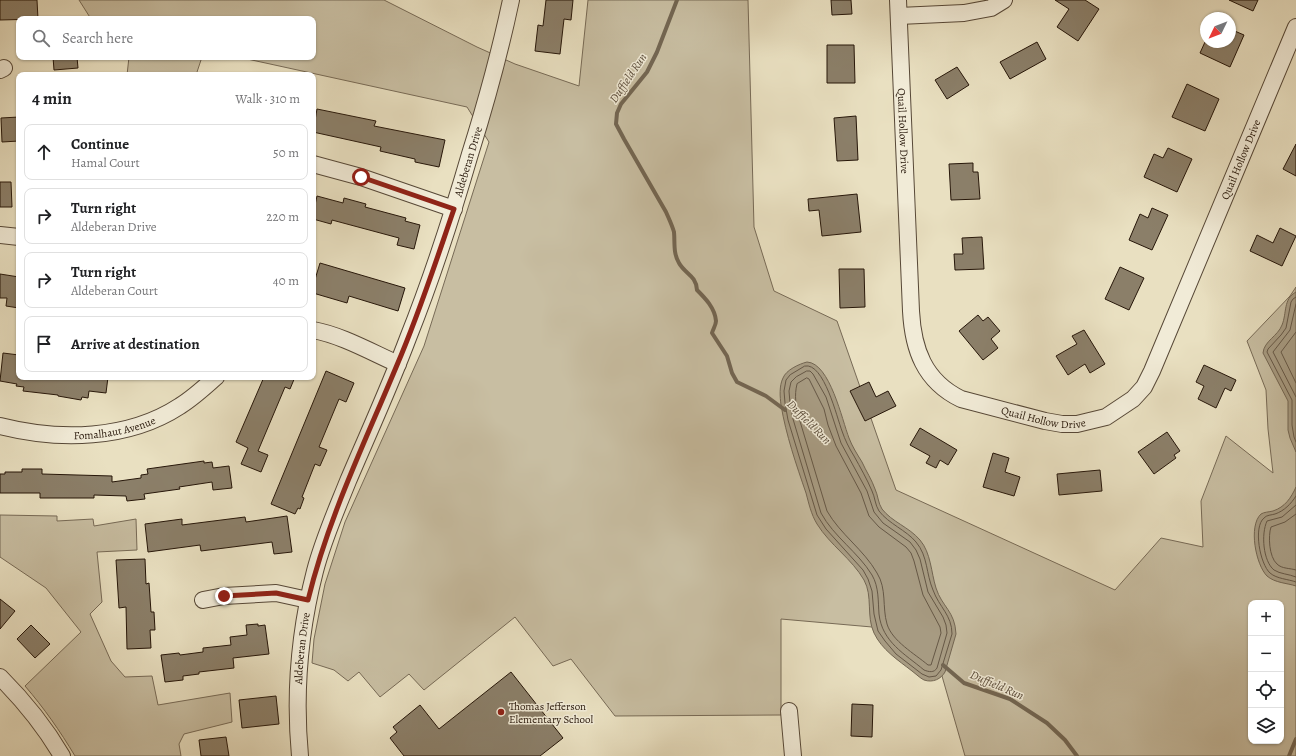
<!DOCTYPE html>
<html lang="en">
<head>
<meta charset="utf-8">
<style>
  :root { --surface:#fff; --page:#f6f6f6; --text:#202124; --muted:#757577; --line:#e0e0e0 }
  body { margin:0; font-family:Alegreya,serif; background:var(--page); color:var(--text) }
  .controls { position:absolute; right:12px; bottom:12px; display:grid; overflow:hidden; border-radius:8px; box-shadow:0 1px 3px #0004 }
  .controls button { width:36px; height:36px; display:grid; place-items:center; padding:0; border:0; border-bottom:1px solid var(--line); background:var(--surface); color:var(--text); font:20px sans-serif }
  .compass { position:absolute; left:1200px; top:12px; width:36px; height:36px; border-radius:50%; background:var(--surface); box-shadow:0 1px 3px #0004; rotate:227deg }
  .stop { position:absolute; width:12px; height:12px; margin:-9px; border:3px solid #8f2418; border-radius:50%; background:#fff }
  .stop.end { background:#8f2418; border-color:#fff; box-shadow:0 1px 4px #0008 }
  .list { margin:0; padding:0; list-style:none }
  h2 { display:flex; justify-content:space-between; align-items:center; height:52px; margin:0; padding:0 16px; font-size:17px }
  h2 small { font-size:13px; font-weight:400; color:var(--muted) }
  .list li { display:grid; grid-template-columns:26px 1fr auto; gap:12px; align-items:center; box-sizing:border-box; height:56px; margin:0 8px 8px; padding:0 8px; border:1px solid var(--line); border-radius:8px }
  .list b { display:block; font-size:15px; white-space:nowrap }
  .list p { margin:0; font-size:13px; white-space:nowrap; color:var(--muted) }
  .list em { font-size:13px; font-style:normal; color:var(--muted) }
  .icon { flex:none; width:22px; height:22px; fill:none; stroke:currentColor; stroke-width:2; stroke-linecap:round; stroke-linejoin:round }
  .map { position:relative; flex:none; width:1296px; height:756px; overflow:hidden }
  .search { position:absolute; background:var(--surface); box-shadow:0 1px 3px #0004; left:16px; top:16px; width:300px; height:44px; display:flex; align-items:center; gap:10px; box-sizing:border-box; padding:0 14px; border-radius:8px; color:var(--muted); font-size:15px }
  .panel { position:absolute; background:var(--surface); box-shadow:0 1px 3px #0004; left:16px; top:72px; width:300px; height:308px; border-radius:8px }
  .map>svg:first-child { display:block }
  .green { fill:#c8bea2; stroke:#776a56; fill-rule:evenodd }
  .water { fill:#a79b82; stroke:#736652 }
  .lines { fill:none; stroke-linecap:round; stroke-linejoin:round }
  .shore { stroke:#665846; stroke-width:1 }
  .stream { stroke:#736652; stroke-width:4 }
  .building { fill:#8b7f69; stroke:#261609 }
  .minor-casing { stroke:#574837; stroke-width:18 }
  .minor { stroke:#f1ebd7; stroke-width:16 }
  .route { stroke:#8f2418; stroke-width:5 }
  .poi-dot { fill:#8f2418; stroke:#f1ebd7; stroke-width:1.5 }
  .labels { text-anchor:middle; stroke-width:3; stroke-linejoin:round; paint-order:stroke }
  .street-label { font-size:11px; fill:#261609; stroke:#f1ebd7 }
  .poi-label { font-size:11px; fill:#261609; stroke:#f1ebd7; text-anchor:start }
  .water-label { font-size:12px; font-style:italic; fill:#5a4b39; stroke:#f1ebd7 }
</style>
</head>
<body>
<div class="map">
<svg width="1296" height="756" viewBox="0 0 1296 756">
  <rect width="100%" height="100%" fill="#e9e0c1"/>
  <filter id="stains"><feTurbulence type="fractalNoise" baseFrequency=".005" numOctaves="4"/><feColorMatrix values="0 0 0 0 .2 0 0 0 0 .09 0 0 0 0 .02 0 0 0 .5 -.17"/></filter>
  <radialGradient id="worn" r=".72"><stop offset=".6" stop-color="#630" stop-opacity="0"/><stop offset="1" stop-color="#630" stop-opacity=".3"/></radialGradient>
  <path class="green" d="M79 0H384L477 47 515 64 579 86 588 0H748L754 227 774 291 837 321 896 490 1115 590 1161 538 1203 547 1201 501 1226 436 1273 473 1268 429 1266 390 1247 341 1290 296 1296 287V756H965L942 676 872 627 781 619V715L615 716 571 659 553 666 515 617 424 690 409 674 380 697 359 672 348 681 334 670 312 663 314 639 325 584 345 522 424 346 489 142 467 107 238 57H313V19H91ZM1251 603H1281V741H1251Z
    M129 57H202L196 75H127Z
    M0 515 57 516V521L93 519 94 526 136 519 137 550 97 552 102 602 90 614 111 661 125 677 152 676 158 705 230 693 232 722 184 734 179 744 181 756H75C60 731 44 708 25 686L81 632 46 588 0 557Z"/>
  <path class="water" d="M1296 292V452L1290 438 1288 430V401L1263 353C1264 341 1278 336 1282 325 1287 313 1283 299 1296 292Z
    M807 362C830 363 842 420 849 438 852 446 857 454 862 462 866 471 872 480 875 489 878 495 878 503 882 509 892 522 909 527 920 540 931 553 931 572 936 588 942 607 955 611 956 634L945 672C941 679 933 683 924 680 920 678 916 674 912 671 898 660 882 650 874 633 866 616 873 596 864 580 852 559 830 545 817 524 811 514 809 504 806 493 796 464 786 435 781 405 780 397 779 386 783 378 786 370 799 364 807 362Z
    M1296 487V586C1287 583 1275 583 1267 576 1256 565 1248 526 1261 514 1264 512 1269 512 1273 511 1285 507 1291 498 1296 487Z"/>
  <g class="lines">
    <path class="shore" d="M1296 297 1293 299 1291 302 1286 328 1281 335 1268 349 1267 352 1292 400V425L1294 437 1296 442
      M1296 304 1290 330 1273 352 1296 397
      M1296 332 1281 352 1296 383
      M805 366C824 362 837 418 842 431 845 440 849 448 854 456 860 467 867 479 872 491 875 497 875 505 879 511 889 524 906 530 916 542 928 556 926 574 933 590 939 607 952 615 952 634L941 670 936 676 929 677 922 674 896 654 885 641 878 631 874 614 872 591 868 579 863 570 826 529 817 515 788 420 785 403 784 391 786 380 790 375Z
      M807 371H810L813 374 826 397 841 443 867 491 874 512 883 523 910 542 916 550 920 559 928 592 943 617 946 625 947 633 937 668C934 673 929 672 924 670 905 654 882 642 879 614 878 601 879 587 872 575 858 552 834 537 821 513L793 419 790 403 789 391 791 382 796 377Z
      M807 378 809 379 824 409 828 425 836 446 861 493 869 516 879 527 906 547 911 553 914 561 923 595 940 627 941 633 931 665H928C915 654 892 641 887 624 882 607 887 589 877 573 864 550 840 534 827 511L799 418C796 406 794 396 797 384Z
      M1296 496C1291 504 1284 511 1275 514 1272 515 1266 515 1264 518 1253 527 1260 564 1270 573 1277 579 1288 579 1296 582
      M1296 505 1282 517 1267 521C1261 534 1263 561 1274 570 1280 574 1289 574 1296 577
      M1296 514 1285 522 1271 527C1268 536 1269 557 1277 564 1282 569 1290 568 1296 570"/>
    <path class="stream" d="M677 0 657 52 647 72 621 104 617 113 616 124 624 139 666 212C669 219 672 225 674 232 675 243 673 253 679 263 685 274 696 275 697 290 705 298 715 308 716 321 716 325 713 329 712 333L727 356 732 373 737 382 766 396 785 410
      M943 665 964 683 1010 699 1047 723 1065 740 1077 756
      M1289 756 1296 739"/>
  </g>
  <path class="building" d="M0 0H37L38 19 0 20Z
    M546 0H573L571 20 564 19 560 54 535 51 538 25 543 26Z
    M831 0H851L852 14 832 15Z
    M1055 0H1085L1099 9 1078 41 1057 27 1069 9Z
    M1229 0H1258L1253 11Z
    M1230 29 1244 35 1230 67 1200 53 1205 42H1230Z
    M1037 42 1046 59 1010 79 1000 62Z
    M827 45H854L855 83H827Z
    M53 57H77L78 68 54 70Z
    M957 67 969 85 947 99 935 80Z
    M1187 84 1219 99 1205 131 1172 117Z
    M317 109 376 121 374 126 445 140 439 167 415 162V159L380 151 381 147 313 132Z
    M856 116 858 160 837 161 834 118Z
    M19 117V141L2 142 1 118Z
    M1296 144V176L1283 169Z
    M1168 148 1192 159 1177 192 1144 177 1154 154 1163 158Z
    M973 163V172H978L980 199 951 200 949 164Z
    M0 182H11L12 207H0Z
    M857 194 861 232 822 236 819 210 809 211 808 199Z
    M317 196 343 203 344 198 366 204 365 207 406 218 405 221 420 225 414 249 397 245 399 238 332 220 331 224 313 219V204L315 205Z
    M1152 208 1168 215 1152 250 1129 240 1140 214 1148 218Z
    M1280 228 1296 236 1282 266 1250 251 1257 235 1273 243Z
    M982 237 984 269 955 270 954 254H963L962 238Z
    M320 263 405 288 398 311 349 296 347 303 313 293V286Z
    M1120 267 1144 278 1129 310 1105 299Z
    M839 269H864L865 307 840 308Z
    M0 274 19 277V308L6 306 7 298H0Z
    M978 315 983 321 988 317 1000 331 991 339 998 348 983 360 959 331Z
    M1084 330 1105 364 1090 373 1085 364 1068 375 1056 356 1077 344 1072 336Z
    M3 353 19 355V377H108L106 393 89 391 88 398 82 397 81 400 58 396V395L23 391 24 387 16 386 17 384 0 381Z
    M1204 365 1236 380 1231 391 1225 388 1216 408 1198 399 1204 386 1196 382Z
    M326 371 354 383 346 402 339 399 319 447 327 450 320 466 315 464 302 497 304 498 300 509 298 508 295 514 271 504Z
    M263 377H295L290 389 285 387 258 451 268 455 261 472 241 464 248 448 236 442 264 377Z
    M869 382 876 397 888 391 896 406 865 421 850 391Z
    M920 428 957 450 948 465 940 460 936 468 926 463 930 456 910 445Z
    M1167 432 1180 451 1174 455 1176 458 1154 474 1138 452Z
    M993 453 1009 458 1005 472 1020 477 1014 496 983 487Z
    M204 461V463L212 462 213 468 229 466 232 488 213 490 212 482 179 487 180 489 144 494 145 499 127 501 126 496 94 495V498H40V493H0V474H5V472H22V469H42V474L112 476V482L141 478V475L148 474 147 469Z
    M1100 470 1102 491 1059 495 1057 474Z
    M287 516 292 552 274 554 272 542 201 551 200 545 148 552 145 524 182 519V525L245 517 246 522Z
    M145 559 146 584 149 583 151 612H154L155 630H150L151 648 127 649 126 607 119 608 116 560Z
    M0 599 15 611 0 629Z
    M258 624V626L265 625 269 654 233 658 234 668 199 672V674L183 676V680L165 682 161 655 179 653 180 655 203 652V648L231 645 230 637 247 635 246 625Z
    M31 625 50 644 35 658 17 639Z
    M511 672 563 738 540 756H404L390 738 397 732 393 727 420 705 439 729Z
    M276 696 279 724 242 728 239 700Z
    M852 704 873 705 872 737 851 736Z
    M226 737 229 756H201L199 740Z"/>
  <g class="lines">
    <defs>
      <g id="minor">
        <path id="s1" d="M898 0 911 311C913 349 924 381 961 399L1045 421 1062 424H1077L1106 417 1133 399 1144 387 1152 371 1296 27"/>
        <path d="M899 16 964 13 991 8 1004 0"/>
        <path d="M0 70 4 68"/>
        <path d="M313 164 361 177 454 209"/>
        <path d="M0 235 19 237"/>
        <path d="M313 330C341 335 371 352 398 364"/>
        <path id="s2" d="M0 426C59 441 128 440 180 406 193 398 205 387 216 377"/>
        <path d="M203 600 224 596 276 593 308 600"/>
        <path d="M0 677C24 701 45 727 62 756"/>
        <path d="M789 711 793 756"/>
        <path id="s3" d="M300 756C294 692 299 633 315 571 323 540 336 511 348 481 368 434 390 386 408 338 432 278 452 216 470 154 486 103 500 52 511 0"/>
      </g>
    </defs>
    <use href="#minor" class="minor-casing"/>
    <use href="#minor" class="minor"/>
  </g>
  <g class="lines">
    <path class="route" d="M224 596 276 593 308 600C328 518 365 442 397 365 419 314 436 261 454 209L361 177"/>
  </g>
  <circle class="poi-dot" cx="501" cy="712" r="4"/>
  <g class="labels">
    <g class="street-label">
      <text dy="4" stroke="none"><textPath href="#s1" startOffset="131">Quail Hollow Drive</textPath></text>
      <text dy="4" stroke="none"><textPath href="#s1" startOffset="863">Quail Hollow Drive</textPath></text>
      <text dy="4" stroke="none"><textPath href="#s3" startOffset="624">Aldeberan Drive</textPath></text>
      <text dy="4" stroke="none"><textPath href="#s1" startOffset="503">Quail Hollow Drive</textPath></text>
      <text dy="4" stroke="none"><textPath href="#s2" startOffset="116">Fomalhaut Avenue</textPath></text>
      <text dy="4" stroke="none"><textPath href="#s3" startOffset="108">Aldeberan Drive</textPath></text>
    </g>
    <g class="poi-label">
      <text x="509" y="710">Thomas Jefferson<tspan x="509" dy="13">Elementary School</tspan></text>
    </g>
    <g class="water-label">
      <text transform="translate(628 78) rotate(-56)" y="4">Duffield Run</text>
      <text transform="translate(809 422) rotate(45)" y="4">Duffield Run</text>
      <text transform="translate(997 685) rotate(23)" y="4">Duffield Run</text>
    </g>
  </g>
  <rect width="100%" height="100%" filter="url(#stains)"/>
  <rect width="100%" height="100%" fill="url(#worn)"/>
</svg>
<div class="controls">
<button>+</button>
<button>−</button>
<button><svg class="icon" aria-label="locate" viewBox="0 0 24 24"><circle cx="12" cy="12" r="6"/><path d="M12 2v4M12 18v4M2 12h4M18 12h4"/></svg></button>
<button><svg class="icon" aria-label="layers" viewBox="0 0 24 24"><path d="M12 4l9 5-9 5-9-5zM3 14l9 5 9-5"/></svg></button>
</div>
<svg class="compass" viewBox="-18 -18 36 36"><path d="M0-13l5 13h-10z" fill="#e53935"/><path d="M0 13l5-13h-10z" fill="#757577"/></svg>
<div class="stop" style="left:361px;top:177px"></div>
<div class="stop end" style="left:224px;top:596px"></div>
<div class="search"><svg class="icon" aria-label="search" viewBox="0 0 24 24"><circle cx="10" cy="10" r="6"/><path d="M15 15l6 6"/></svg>Search here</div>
<section class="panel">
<h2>4 min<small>Walk · 310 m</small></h2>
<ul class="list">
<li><svg class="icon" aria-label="ahead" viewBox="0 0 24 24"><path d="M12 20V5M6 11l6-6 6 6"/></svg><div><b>Continue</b><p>Hamal Court</p></div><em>50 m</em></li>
<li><svg class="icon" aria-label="right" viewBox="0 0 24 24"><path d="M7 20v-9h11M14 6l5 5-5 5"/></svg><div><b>Turn right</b><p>Aldeberan Drive</p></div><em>220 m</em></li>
<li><svg class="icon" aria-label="right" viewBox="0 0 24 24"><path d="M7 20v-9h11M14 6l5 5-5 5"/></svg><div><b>Turn right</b><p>Aldeberan Court</p></div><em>40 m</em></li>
<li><svg class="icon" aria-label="arrive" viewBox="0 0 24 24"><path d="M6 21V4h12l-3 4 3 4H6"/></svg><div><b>Arrive at destination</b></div></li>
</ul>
</section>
</div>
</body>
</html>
